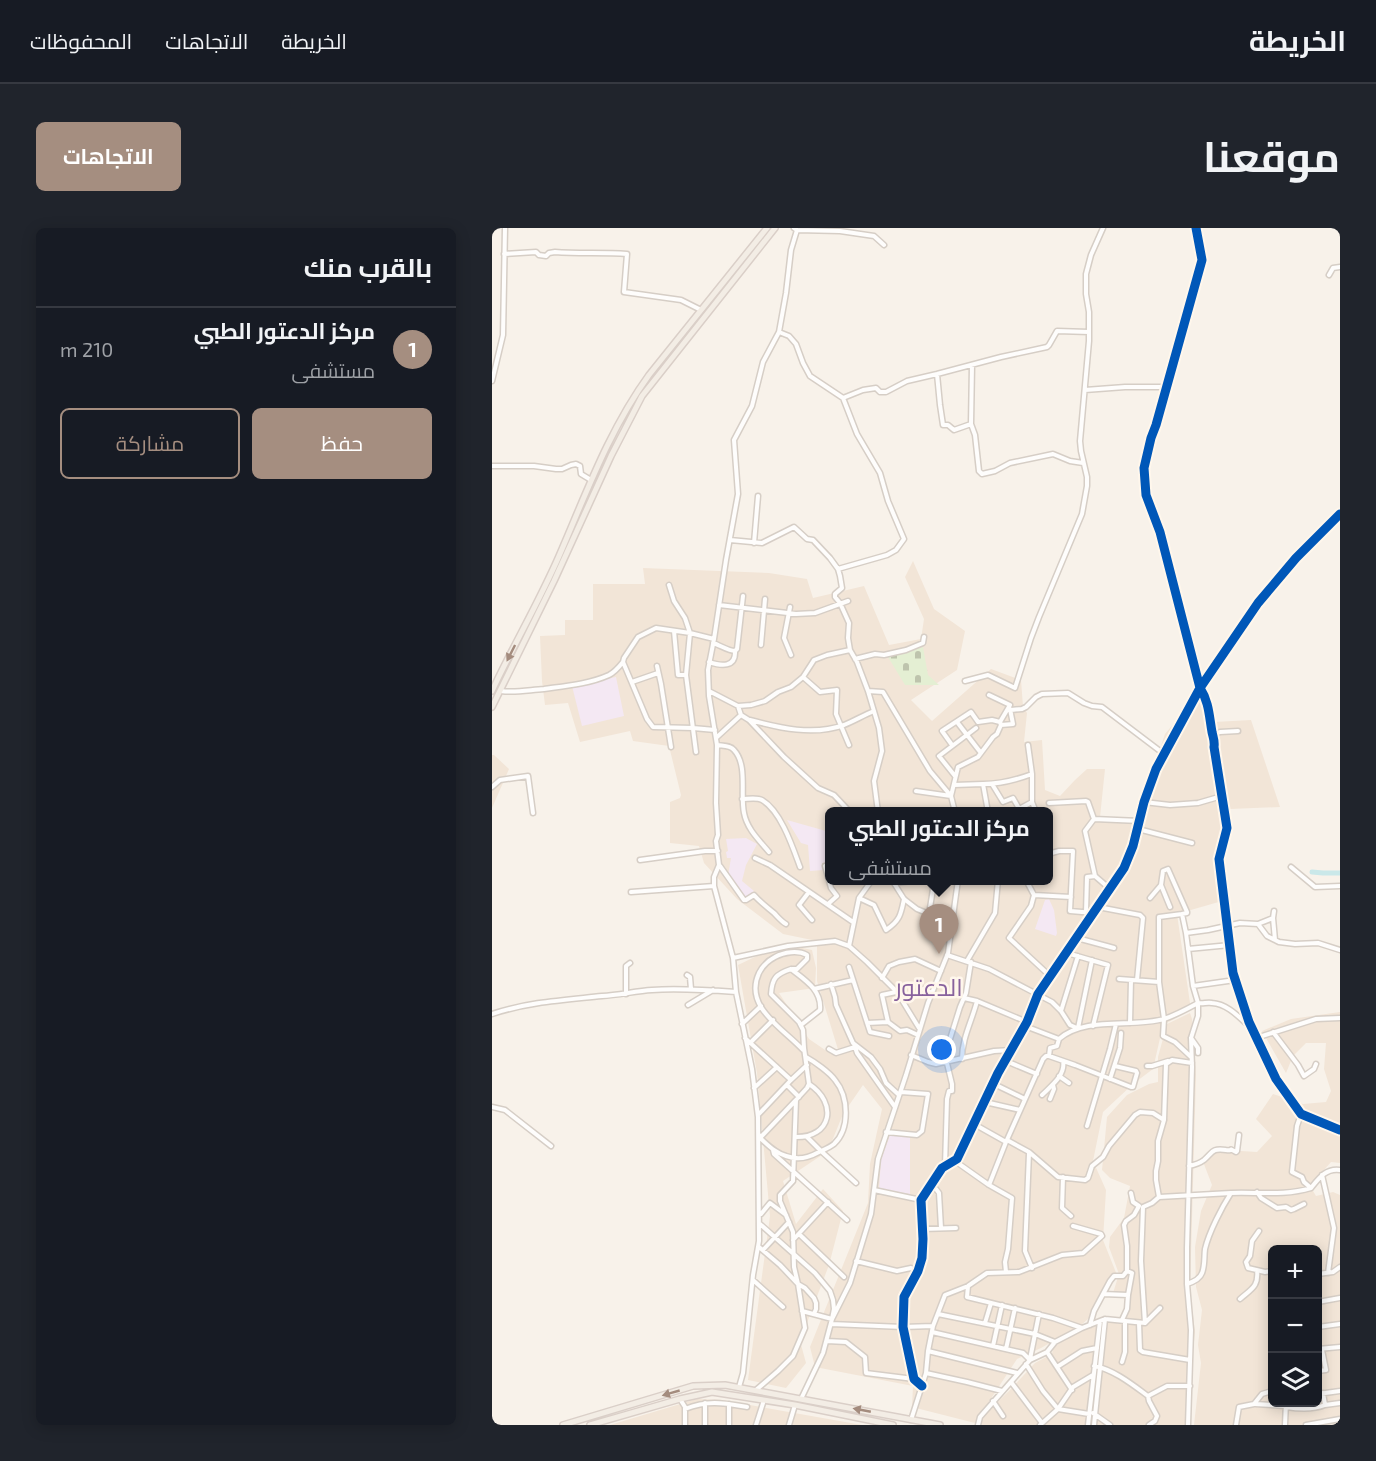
<!DOCTYPE html>
<html lang="ar">
<head>
<meta charset="utf-8">
<style>
  :root { --surface:#171b24; --page:#20242c; --text:#f1f3f6; --muted:#9ea1a6; --line:#363941; --accent:#a58e80 }
  body { margin:0; font-family:"Exo 2",Cairo,sans-serif; background:var(--page); color:var(--text); direction:rtl }
  .controls { position:absolute; right:18px; bottom:18px; display:grid; overflow:hidden; border-radius:9px; box-shadow:0 3px 15px #0003 }
  .controls button { width:54px; height:54px; display:grid; place-items:center; padding:0; border:0; border-bottom:2px solid var(--line); background:var(--surface); color:var(--text); font:30px sans-serif }
  .you { position:absolute; left:450px; top:822px; width:21px; height:21px; margin:-15px; border:4px solid #fff; border-radius:50%; background:#1a73e8; box-shadow:0 0 0 9px #1a73e833 }
  .badge { display:grid; place-items:center; width:39px; height:39px; border-radius:50%; background:var(--accent); color:#fff; font-size:20px; font-weight:700 }
  .pin { position:absolute; translate:-50% -50px; filter:drop-shadow(0 2px 3px #0008) }
  .pin::after { content:''; position:absolute; top:32px; width:21px; height:18px; background:inherit; clip-path:polygon(0 0,100% 0,50% 100%) }
  .popup { position:absolute; left:333px; top:579px; width:228px; height:78px; box-sizing:border-box; display:grid; place-content:center; border-radius:9px; background:var(--surface); filter:drop-shadow(0 2px 4px #0005); font-size:20px; white-space:nowrap; color:var(--muted) }
  .popup b { font-size:22px; color:var(--text) }
  .popup::after { content:''; position:absolute; left:50%; top:100%; margin-left:-12px; border:12px solid transparent; border-top-color:var(--surface) }
  .list { margin:0; padding:0; list-style:none }
  h2 { display:flex; justify-content:space-between; align-items:center; height:78px; margin:0; padding:0 24px; font-size:26px }
  h2 small { font-size:20px; font-weight:400; color:var(--muted) }
  .list li { display:grid; grid-template-columns:39px 1fr auto; gap:18px; align-items:center; box-sizing:border-box; height:84px; padding:0 24px; border-top:2px solid var(--line) }
  .list b { display:block; font-size:22px; white-space:nowrap }
  .list p { margin:0; font-size:20px; white-space:nowrap; color:var(--muted) }
  .list em { font-size:20px; font-style:normal; color:var(--muted) }
  .actions { display:flex; gap:12px; padding:18px 24px }
  .actions a { flex:1; padding:14px 0; border:2px solid var(--accent); border-radius:9px; text-align:center; font-size:21px; color:var(--accent) }
  .actions .main { background:var(--accent); color:#fff }
  .icon { flex:none; width:33px; height:33px; fill:none; stroke:currentColor; stroke-width:2; stroke-linecap:round; stroke-linejoin:round }
  .map { position:relative; flex:none; width:848px; height:1197px; overflow:hidden; direction:ltr; border-radius:9px }
  header { display:flex; align-items:center; gap:36px; box-sizing:border-box; height:84px; padding:0 30px; background:var(--surface); border-bottom:2px solid var(--line) }
  header strong { font-size:28px }
  nav { display:flex; gap:33px; margin-inline-start:auto; font-size:21px }
  .intro { display:flex; align-items:center; justify-content:space-between; box-sizing:border-box; height:144px; padding:0 36px }
  h1 { margin:0; font-size:42px }
  .button { padding:15px 27px; border-radius:9px; background:var(--accent); color:#fff; font-size:21px; font-weight:700 }
  main { display:flex; gap:36px; padding:0 36px }
  aside { flex:1; background:var(--surface); border-radius:9px; box-shadow:0 3px 15px #0003 }
  .map>svg:first-child { display:block }
  .residential { fill:#f2e5d7; fill-rule:evenodd }
  .education { fill:#f4e8f3 }
  .cemetery { fill:url(#cemetery-stones) }
  .lines { fill:none; stroke-linecap:round; stroke-linejoin:round }
  .river { stroke:#cae8e9; stroke-width:5 }
  .minor-casing { stroke:#d6cec6; stroke-width:7 }
  .major-casing { stroke:#dacfc8; stroke-width:8 }
  .minor { stroke:#fefdfc; stroke-width:4 }
  .major { stroke:#f3ede5; stroke-width:5 }
  .cycleway-casing { stroke:#fff7ec; stroke-width:13 }
  .cycleway { stroke:#0057b8; stroke-width:9 }
  .oneway { fill:#a48c7e }
  .labels { text-anchor:middle; stroke-width:5; stroke-linejoin:round; paint-order:stroke }
  .neighbourhood-label { font-size:24px; fill:#88629d; stroke:#fff7ec }
</style>
</head>
<body>
<header>
<strong>الخريطة</strong>
<nav><a>الخريطة</a><a>الاتجاهات</a><a>المحفوظات</a></nav>
</header>
<div class="intro"><h1>موقعنا</h1><a class="button">الاتجاهات</a></div>
<main>
<div class="map">
<svg width="848" height="1197" viewBox="0 0 848 1197">
  <defs>
    <pattern id="cemetery-stones" width="16" height="16" patternUnits="userSpaceOnUse" patternTransform="scale(1.5)"><rect width="16" height="16" fill="#e4efd3"/><path d="M2 7V4a2 2 0 0 1 4 0v3zM10 15v-3a2 2 0 0 1 4 0v3z" fill="#bec4ad"/></pattern>
  </defs>
  <rect width="100%" height="100%" fill="#f8f2ea"/>
  <path class="residential" d="M421 333 442 381 473 403 465 442 419 472 440 493 499 441 529 452 531 479 535 485 532 514 550 512 553 562 568 568 583 552 595 541H613L608 589 645 590 673 506 707 465 714 468 722 494 759 492 788 579 738 581 732 620 737 671 685 686 699 782 671 797 661 841 641 856 611 884 601 933 614 962 611 1012 625 1047 604 1084 588 1098 549 1120 525 1131 483 1195 420 1179 421 1158 323 1139 318 1119 376 975 378 936 390 881 371 857 351 886 336 923 291 953 304 996 331 961 351 983 337 1037 308 1113 314 1135 294 1160 256 1152 278 988 265 845 246 737 271 725 301 718 320 722 324 740 323 760 287 765 317 811 339 826H346L348 828 325 753V713L291 706 245 671 212 635 207 618 178 615V574L188 570 189 567 177 518 141 513 138 503 88 514 76 475 53 477 50 453 48 408 73 407V392H101V356H153L151 340 277 345 315 351 321 370 372 358 397 417 429 411 432 391 413 349ZM338 584H556V652H338Z
    M0 527H2L17 541 0 580Z
    M848 784V935L839 934 818 958 824 968 841 964 848 967V1197H702L709 1135 706 1117 710 1082 704 1059 703 1019 709 983 720 957 710 931 731 920 749 923 765 924 780 908 764 891 781 866 811 876 834 874 839 863 832 841 834 815H814L801 828 794 845 770 803 799 791ZM780 1022H826V1174H780Z
    M698 785 700 791 704 847 698 1063 703 1104 693 1197H488L491 1188 517 1163 543 1135 560 1126 561 1120 571 1112 597 1100 618 1094 635 1097V1065H621L627 1046 617 1019 618 1009 632 990 638 958 618 950 610 942 615 889 635 867 657 856 666 854V829L675 796Z
    M205 1171 230 1172 370 1197H118Z"/>
  <path class="education" d="M124 449 132 488 90 498 80 458Z
    M295 592 334 603 337 609V634L330 635 332 642 318 643 316 617 309 615Z
    M254 610 265 616 254 637 250 653 262 663 253 671 236 648 239 630H235L234 624 236 623 234 611Z
    M557 671 562 682 565 705 564 708 543 701 553 672Z
    M398 907 418 908V966L387 961 389 932Z"/>
  <path class="cemetery" d="M431 419 436 447 447 457H413L396 429Z"/>
  <g class="lines">
    <path class="river" d="M820 644 831 645H848"/>
    <defs>
      <path id="minor" d="M704 0 710 32 664 197 659 210 652 240 654 267 668 304 708 460C717 474 717 487 720 504 721 509 723 513 722 519L735 600 727 631 741 745 757 794 784 851 809 886 848 902
        M305 2 348 3 382 8 392 17
        M12 26 44 24 47 27 54 28 57 25 63 24C87 26 111 24 135 26L132 64 189 72 209 82
        M837 47 841 40 848 39
        M287 104 297 108 304 116 311 135 318 148 351 170 365 206 388 245 396 273 412 311 404 322 395 327 346 341 348 348 350 360 343 366V369L348 375 357 395 356 410 358 422 365 434 376 463 387 500 390 523 382 553 386 584
        M445 146 448 177 451 197H456L462 202 479 196 480 137
        M0 153 11 107 13 0
        M593 162 633 159H675
        M351 170 371 162 384 160 388 164H394L415 153 445 146 509 129 555 119 557 117 565 103 597 104
        M479 196 483 207 487 243 490 246 503 243 518 235 561 226 578 233 591 235
        M0 238H42L64 241H70L79 237 84 236 88 238 89 246 99 252
        M238 312 270 315 302 299 315 311 321 312 338 330 346 341
        M262 315 266 268
        M177 357 182 373 193 390 198 405 194 447 204 524
        M227 377 304 386 323 385 356 373
        M298 379 292 410 299 427
        M182 403 186 447H194
        M222 411 216 442 217 468 225 517 224 575 226 607 224 613 227 637 222 649V658L241 730 244 764 260 841 266 889 267 1013 261 1047 251 1145 247 1159
        M221 415C228 417 236 423 243 423
        M269 417 273 371
        M363 431 383 426 392 427 414 422 431 415 432 409
        M131 434 155 491 161 499 201 500 223 502
        M217 434C229 438 244 440 243 423L245 421 251 368
        M165 438 169 456 179 519
        M311 449 328 464 345 462 344 486 357 517
        M473 453 496 447 523 460 539 410 547 389 590 286 595 258V249L589 223 588 213 597 113V84L594 66V46L599 27 611 0
        M140 454 166 445
        M9 463C23 465 37 462 52 461 74 458 97 456 117 447 123 444 127 439 131 434L132 430 146 409 164 400 198 405 222 411 234 332 246 266 242 212 260 178 271 134 287 104 294 65 299 22 305 2 302 0
        M217 463 246 478 249 487 257 492 292 529 326 560 342 567 358 584
        M376 463 391 464 438 543 459 568 463 584
        M497 467 518 477
        M246 478 259 477 273 473 286 464 299 459 311 449 322 432 335 427 358 422
        M519 482 530 481 534 479 544 469 550 466 576 465 592 475 600 478 610 479 672 526
        M258 492C288 500 321 508 352 497 362 493 372 487 382 483
        M465 494 489 525
        M509 497 521 496 518 481
        M721 507 728 504 746 503
        M224 510 249 487
        M225 517C231 518 238 517 242 522 256 537 248 566 252 585 255 601 267 612 277 624
        M460 517 450 503 479 484 486 494 500 492 508 494 518 477
        M463 548 447 528 484 500
        M491 556C508 556 524 552 540 546L536 517
        M500 556 511 574 521 570 529 584
        M462 557 491 556 496 584
        M0 559 8 552 36 548 41 585
        M424 563 459 568 466 539 486 529 501 509 505 506 509 497 508 494
        M250 571C256 571 265 569 270 572 289 583 301 620 308 639
        M540 574V546
        M652 574 678 577 706 575 730 568
        M557 575 594 573 596 574 602 591 648 593
        M527 581 540 574 544 584
        M602 591 593 603 603 648 618 661
        M646 601 700 615
        M556 626 567 623H581L578 683 602 685
        M263 630 278 637 361 694
        M148 632 213 623H226
        M228 638 252 672H254L262 667C268 674 275 679 282 685 286 689 289 693 294 696
        M333 638 339 660 345 668 336 676
        M799 639 823 659 848 658
        M400 652 412 671 425 681 437 686 446 695V699L451 707 458 709
        M534 652 542 667 579 669
        M348 653 349 652
        M402 655 430 652
        M139 664 222 658
        M317 664 307 677 320 692
        M542 667 539 678 517 710 558 748
        M367 670 382 677 394 702C408 693 409 686 412 671
        M658 670 669 657
        M606 679 648 687 651 690 645 752
        M678 679 669 657 671 643 676 641 695 684V685L690 686 694 705 701 758 706 775V788L699 810 700 839 695 1020V1056L699 1102 696 1197
        M594 684 595 649 603 648
        M437 686 441 661 437 652
        M690 686 667 689V754L672 791 671 808 683 814 699 829
        M781 690 782 683
        M766 696 781 690 783 712
        M694 705 716 702 748 695 766 696 775 708 787 714 803 716 826 715 848 722
        M585 710 622 720
        M357 718 367 670 380 652
        M696 721 738 717
        M575 725 616 737 601 798
        M455 727 497 741 560 774 569 783 578 797 585 800
        M241 730 296 718 343 713 357 718 375 734 405 764 427 800
        M475 733 503 685 506 652
        M357 739 378 804 397 808
        M300 741H305L315 731V727C306 722 292 724 283 729 275 733 271 737 267 745 251 779 292 801 311 822
        M195 747 198 749 199 761
        M390 750 397 738 407 734 423 731 449 743
        M627 751 667 754
        M339 756 343 769 344 777 361 815 379 829 388 841 394 855 407 867
        M701 758 743 752
        M322 761 361 752
        M427 762 432 761 440 765
        M134 766V738L138 735
        M472 770 485 773 535 794
        M196 777 221 762
        M569 783 586 728
        M0 786C36 774 73 772 110 768 127 767 144 763 160 762 188 760 216 762 244 764
        M396 794 390 767 404 764
        M375 795 396 794 408 803 415 802 426 807
        M638 795 639 752
        M250 796 269 778
        M533 798 567 811C593 788 640 800 672 791 684 787 695 781 706 775 711 776 715 774 720 775 735 776 746 788 757 798
        M586 800 600 732
        M781 804 806 837 812 848 822 841 824 836
        M253 810 299 852 267 886
        M699 810 706 820V825
        M764 810 824 791 848 790
        M258 815 281 792
        M362 816 365 825 403 879
        M337 821 344 825 363 819
        M419 827 436 834 444 836 502 823 520 822
        M557 828 583 837 639 859H641L645 845 644 843 623 838
        M470 831C470 810 480 793 485 773
        M514 833 545 846
        M655 838H660L676 833
        M567 848 577 855
        M618 851 628 820 629 805
        M299 852 315 837
        M502 856 533 871
        M295 857 307 869
        M262 860 285 839
        M550 867C559 858 574 847 571 833
        M558 871 562 861 561 857
        M493 874 528 882
        M0 879 13 882 59 918
        M809 886 805 898 800 944 810 949 812 954 819 960C827 950 834 940 848 942
        M482 896 514 914
        M595 898 618 821 624 796
        M394 904 425 907 430 903 436 866 409 864
        M267 907 268 910C276 917 283 925 294 928 305 932 316 930 325 925 331 922 337 920 342 916 358 901 357 869 343 852 337 844 323 834 314 829
        M303 909C340 910 346 875 317 856
        M315 909 329 923 364 955
        M268 910 304 872
        M515 912 537 924 566 949 593 952 596 950 600 938 611 929 617 918 643 887 648 884 661 885 672 892
        M281 922 282 926 355 992
        M537 925 533 1023 540 1040
        M463 933 497 957 520 970 516 1021 513 1034 514 1044
        M453 938 455 871 457 863H460V856L453 827 468 779 474 765 479 734
        M697 938C702 937 708 935 712 932 721 924 720 920 734 922 744 923 734 919 744 924L745 923 747 907
        M830 947 842 1000 836 1045
        M571 949 570 980 579 988
        M497 957 514 914 551 831 554 828H557L558 820 565 818 567 811
        M439 958 444 961 447 965 449 1000
        M382 962 429 972
        M765 964 769 970 785 980 794 979 799 982 802 981 812 976
        M639 965 641 974 647 978
        M667 969 664 952V943L666 933V913L672 892 674 836 680 832 700 835
        M269 986 278 975 294 987
        M268 996 323 1045 338 1063 341 1072 342 1081 340 1091 310 1083
        M430 1001 464 1000
        M767 1003 760 1013 758 1028 754 1034 756 1040 773 1044 780 1043
        M307 1006 352 1049
        M301 1012 336 974
        M267 1019 288 1037 306 1056 313 1060 322 1070 324 1075V1081L322 1086
        M271 1022 297 994
        M364 1033 405 1043 419 1040 426 1043
        M826 1046 841 1044 848 1039
        M261 1052 291 1079
        M695 1056C701 1054 708 1051 710 1045 713 1038 712 1029 713 1021 717 1004 730 979 739 965 766 964 793 968 819 960
        M476 1058 475 1069 561 1090 590 1100
        M611 1066 636 1067
        M748 1071C759 1061 767 1059 765 1042
        M826 1074 848 1070
        M446 1086 543 1106 563 1114
        M630 1092 635 1081 636 1067 640 1045 635 1043
        M493 1095 499 1075
        M647 1095 648 1122 651 1124 698 1132
        M653 1095 649 1033 651 979 660 975 667 969 739 965
        M339 1096 411 1099 441 1098
        M598 1097 602 1083 618 1053 622 1048H631L635 1043V1018L632 997 634 993 642 987 647 978
        M826 1099 848 1096
        M440 1104 531 1125 538 1132
        M335 1113 354 1114 373 1129 374 1145 422 1151
        M501 1118 510 1077
        M514 1121 523 1080
        M826 1121 848 1119
        M436 1123 525 1145
        M555 1124 580 1162
        M538 1131 547 1086
        M630 1134 633 1124V1093
        M534 1136 551 1163 566 1181 597 1186
        M602 1138C621 1141 641 1157 656 1168L675 1158H698
        M565 1139 590 1123 605 1120
        M826 1143 834 1142 830 1122
        M434 1145 475 1154 510 1163
        M519 1154 550 1195
        M430 1158 422 1151 411 1099 412 1069 426 1043 430 1030 431 1011 429 972 450 940 465 931 506 845 535 794 546 766 632 640 641 618 652 574 664 541 708 460 766 375 804 330 848 286
        M264 1162 286 1143 301 1128 313 1100 306 1056 302 1039 301 1004 288 973V967L301 953 304 872 315 860 317 856 312 820 311 802 307 794 279 766C280 750 284 746 299 741 313 752 330 762 328 782L309 797
        M826 1166 848 1163
        M656 1168 657 1173 665 1188 663 1193 657 1197
        M188 1171 193 1179V1197
        M309 1171 331 1125 340 1091 358 1055 379 986 386 931 414 847 436 775 456 725 466 652
        M501 1173 511 1188
        M213 1175V1197
        M237 1176V1197
        M763 1176 794 1178
        M833 1177 848 1175
        M794 1179C807 1181 821 1182 833 1177L831 1165
        M193 1181C216 1172 231 1175 255 1179
        M601 1185 618 1197
        M419 1192 434 1145 436 1123 441 1098 453 1067 476 1058 495 1045 527 1044 570 1027 591 1025 610 1008 609 1006 581 998
        M264 1197 272 1172
        M297 1197 303 1177
        M486 1197 488 1189 538 1132 555 1124 563 1114 590 1100 613 1091 653 1095 668 1080
        M548 1197 566 1181 581 1159 601 1147
        M596 1197 608 1093
        M602 1197 613 1091
        M744 1197 747 1179 762 1176 770 1166 780 1163
        M793 1197 794 1174
        M814 1197 848 1191"/>
      <path id="major" d="M0 463C21 418 47 374 67 328 94 266 117 202 157 147L275 0
        M0 479 62 353 119 228 150 168 283 0
        M71 1197 201 1158 233 1157 448 1197
        M98 1197 188 1171 220 1164 303 1177 401 1197"/>
    </defs>
    <use href="#minor" class="minor-casing"/>
    <use href="#major" class="major-casing"/>
    <use href="#minor" class="minor"/>
    <use href="#major" class="major"/>
    <defs>
      <path id="cycleway" d="M704 0 710 32 664 197 659 210 652 240 654 267 668 304 708 460C717 474 717 487 720 504 721 509 723 513 722 519L735 600 727 631 741 745 757 794 784 851 809 886 848 902
        M430 1158 422 1151 411 1099 412 1069 426 1043 430 1030 431 1011 429 972 450 940 465 931 506 845 535 794 546 766 632 640 641 618 652 574 664 541 708 460 766 375 804 330 848 286"/>
    </defs>
    <use href="#cycleway" class="cycleway-casing"/>
    <use href="#cycleway" class="cycleway"/>
  </g>
  <defs><path id="oneway-solid" d="M-6-.8H1V-3.2L6.5 0L1 3.2V.8H-6Z" transform="scale(1.5)"/></defs>
  <g class="oneway">
    <use href="#oneway-solid" transform="translate(19 425) rotate(117)"/>
    <use href="#oneway-solid" transform="translate(179 1165) rotate(164)"/>
    <use href="#oneway-solid" transform="translate(370 1182) rotate(-169)"/>
  </g>
  <g class="labels">
    <g class="neighbourhood-label">
      <text x="437" y="768">الدعتور</text>
    </g>
  </g>
</svg>
<div class="controls">
<button>+</button>
<button>−</button>
<button><svg class="icon" aria-label="layers" viewBox="0 0 24 24"><path d="M12 4l9 5-9 5-9-5zM3 14l9 5 9-5"/></svg></button>
</div>
<div class="you"></div>
<div class="pin badge" style="left:447px;top:726px">1</div>
<div class="popup"><b>مركز الدعتور الطبي</b>مستشفى</div>
</div>
<aside>
<h2>بالقرب منك<small></small></h2>
<ul class="list">
<li><span class="badge">1</span><div><b>مركز الدعتور الطبي</b><p>مستشفى</p></div><em>210 m</em></li>
</ul>
<div class="actions"><a class="main">حفظ</a><a>مشاركة</a></div>
</aside>
</main>
</body>
</html>
